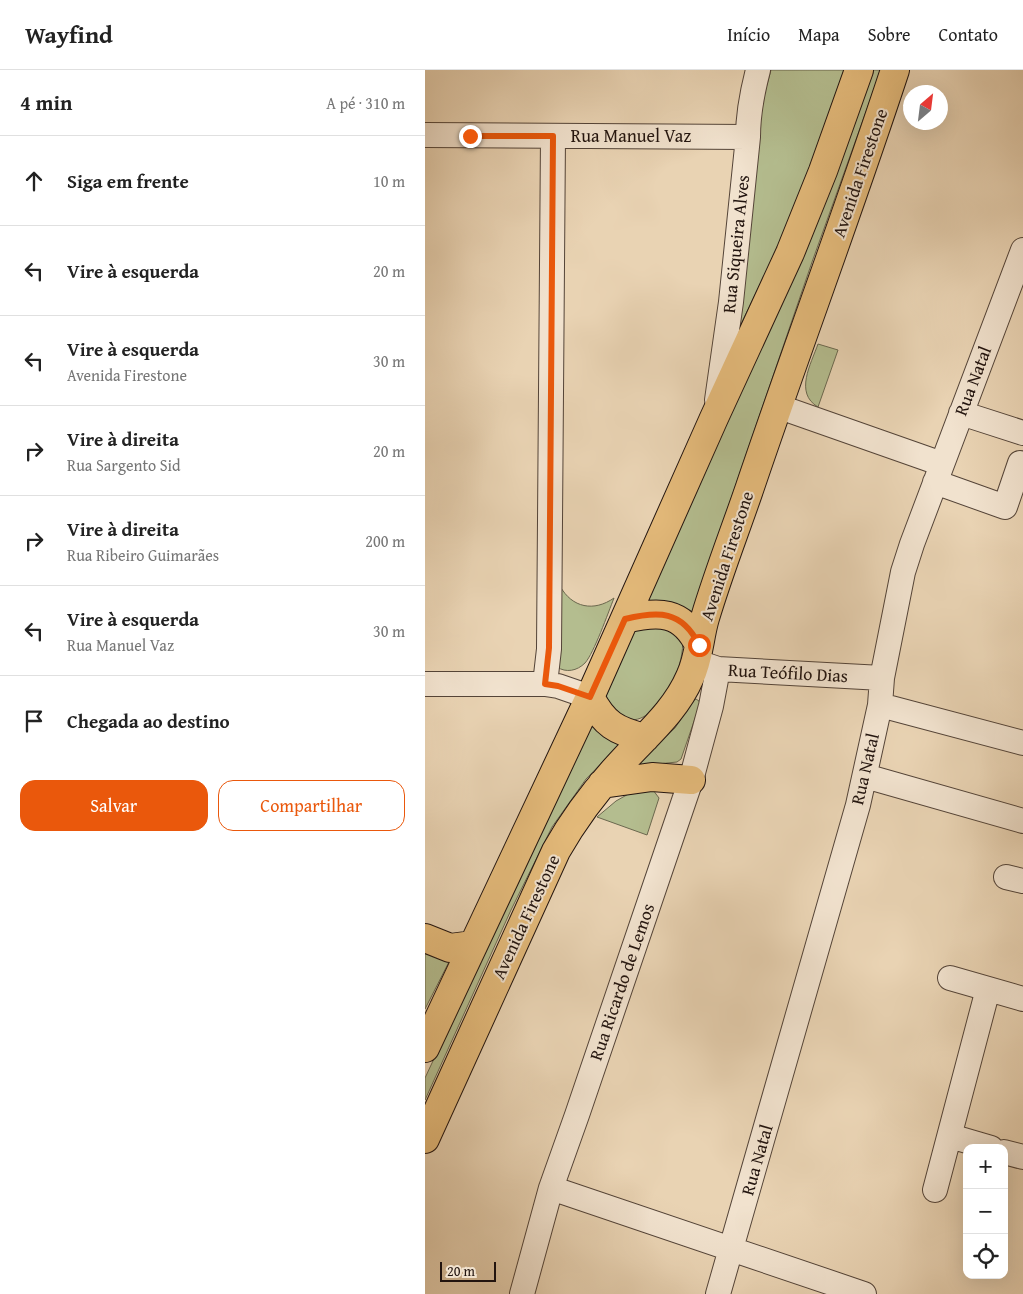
<!DOCTYPE html>
<html lang="pt">
<head>
<meta charset="utf-8">
<style>
  :root { --surface:#fff; --page:#f2f2f2; --text:#222; --muted:#767676; --line:#e0e0e0; --accent:#ea580c }
  body { margin:0; font-family:"Gentium Book Plus",serif; background:var(--page); color:var(--text) }
  .controls { position:absolute; right:15px; bottom:15px; display:grid; overflow:hidden; border-radius:10px; box-shadow:0 5px 20px #0002 }
  .controls button { width:45px; height:45px; display:grid; place-items:center; padding:0; border:0; border-bottom:1px solid var(--line); background:var(--surface); color:var(--text); font:25px sans-serif }
  .compass { position:absolute; left:478px; top:15px; width:45px; height:45px; border-radius:50%; background:var(--surface); box-shadow:0 5px 20px #0002; rotate:28deg }
  .scale { position:absolute; left:15px; bottom:12px; width:56px; box-sizing:border-box; padding-left:5px; border:2px solid #22140f; border-top:0; font-size:14px; line-height:18px; white-space:nowrap; color:#22140f; -webkit-text-stroke:4px #f1e2ce; paint-order:stroke }
  .stop { position:absolute; width:15px; height:15px; margin:-11px; border:4px solid #ea580c; border-radius:50%; background:#fff }
  .stop.end { background:#ea580c; border-color:#fff; box-shadow:0 1px 5px #0008 }
  .list { margin:0; padding:0; list-style:none }
  h2 { display:flex; justify-content:space-between; align-items:center; height:65px; margin:0; padding:0 20px; font-size:21px }
  h2 small { font-size:16px; font-weight:400; color:var(--muted) }
  .list li { display:grid; grid-template-columns:32px 1fr auto; gap:15px; align-items:center; box-sizing:border-box; height:90px; padding:0 20px; border-top:1px solid var(--line) }
  .list b { display:block; font-size:19px; white-space:nowrap }
  .list p { margin:0; font-size:16px; white-space:nowrap; color:var(--muted) }
  .list em { font-size:16px; font-style:normal; color:var(--muted) }
  .actions { display:flex; gap:10px; padding:15px 20px }
  .actions a { flex:1; padding:11px 0; border:1px solid var(--accent); border-radius:15px; text-align:center; font-size:18px; color:var(--accent) }
  .actions .main { background:var(--accent); color:#fff }
  .icon { flex:none; width:28px; height:28px; fill:none; stroke:currentColor; stroke-width:2; stroke-linecap:round; stroke-linejoin:round }
  .map { position:relative; flex:none; width:598px; height:1224px; overflow:hidden }
  header { display:flex; align-items:center; gap:30px; box-sizing:border-box; height:70px; padding:0 25px; background:var(--surface); border-bottom:1px solid var(--line) }
  header strong { font-size:24px }
  nav { display:flex; gap:28px; margin-inline-start:auto; font-size:18px }
  main { display:flex }
  aside { flex:1; background:var(--surface) }
  .map>svg:first-child { display:block }
  .green { fill:#b4bd8f; stroke:#6b684f }
  .lines { fill:none; stroke-linecap:round; stroke-linejoin:round }
  .minor-casing { stroke:#544438; stroke-width:26 }
  .major-casing { stroke:#22140f; stroke-width:30 }
  .minor { stroke:#f1e2ce; stroke-width:24 }
  .major { stroke:#e4ba7a; stroke-width:28 }
  .route { stroke:#ea580c; stroke-width:6 }
  .labels { text-anchor:middle; stroke-width:4; stroke-linejoin:round; paint-order:stroke }
  .street-label { font-size:18px; fill:#22140f; stroke:#f1e2ce }
</style>
</head>
<body>
<header>
<strong>Wayfind</strong>
<nav><a>Início</a><a>Mapa</a><a>Sobre</a><a>Contato</a></nav>
</header>
<main>
<aside>
<h2>4 min<small>A pé · 310 m</small></h2>
<ul class="list">
<li><svg class="icon" aria-label="ahead" viewBox="0 0 24 24"><path d="M12 20V5M6 11l6-6 6 6"/></svg><div><b>Siga em frente</b></div><em>10 m</em></li>
<li><svg class="icon" aria-label="left" viewBox="0 0 24 24"><path d="M17 20v-9H6M10 6l-5 5 5 5"/></svg><div><b>Vire à esquerda</b></div><em>20 m</em></li>
<li><svg class="icon" aria-label="left" viewBox="0 0 24 24"><path d="M17 20v-9H6M10 6l-5 5 5 5"/></svg><div><b>Vire à esquerda</b><p>Avenida Firestone</p></div><em>30 m</em></li>
<li><svg class="icon" aria-label="right" viewBox="0 0 24 24"><path d="M7 20v-9h11M14 6l5 5-5 5"/></svg><div><b>Vire à direita</b><p>Rua Sargento Sid</p></div><em>20 m</em></li>
<li><svg class="icon" aria-label="right" viewBox="0 0 24 24"><path d="M7 20v-9h11M14 6l5 5-5 5"/></svg><div><b>Vire à direita</b><p>Rua Ribeiro Guimarães</p></div><em>200 m</em></li>
<li><svg class="icon" aria-label="left" viewBox="0 0 24 24"><path d="M17 20v-9H6M10 6l-5 5 5 5"/></svg><div><b>Vire à esquerda</b><p>Rua Manuel Vaz</p></div><em>30 m</em></li>
<li><svg class="icon" aria-label="arrive" viewBox="0 0 24 24"><path d="M6 21V4h12l-3 4 3 4H6"/></svg><div><b>Chegada ao destino</b></div></li>
</ul>
<div class="actions"><a class="main">Salvar</a><a>Compartilhar</a></div>
</aside>
<div class="map">
<svg width="598" height="1224" viewBox="0 0 598 1224">
  <rect width="100%" height="100%" fill="#e9d3b3"/>
  <filter id="stains"><feTurbulence type="fractalNoise" baseFrequency=".004" numOctaves="4"/><feColorMatrix values="0 0 0 0 .2 0 0 0 0 .09 0 0 0 0 .02 0 0 0 .5 -.17"/></filter>
  <radialGradient id="worn" r=".72"><stop offset=".6" stop-color="#630" stop-opacity="0"/><stop offset="1" stop-color="#630" stop-opacity=".3"/></radialGradient>
  <path class="green" d="M346 0H420L406 42 357 169 316 254 314 255 337 33Z
    M446 0H456L387 192 267 543 265 545 222 533 220 530 376 190 389 160Z
    M393 274 413 280 393 337C369 323 386 294 393 274Z
    M135 516C147 538 169 542 189 528 183 543 169 583 160 593 152 601 141 603 132 597Z
    M236 553 257 569C263 598 221 676 190 641 184 634 182 630 180 621L209 560Z
    M271 629 274 631 275 634 256 689 252 692 213 696 212 693 250 658 268 631Z
    M166 652 195 674 161 709 127 757 86 840 0 1030V1008Z
    M228 720 234 728 222 765 172 747 191 731 207 722Z
    M0 878 27 886 0 939Z"/>
  <g class="lines">
    <defs>
      <path id="minor" d="M0 65 323 67
        M292 330 306 232 323 67C323 44 327 23 333 0
        M352 336 517 394
        M536 343 598 363
        M510 412 580 437 595 393
        M278 594 293 599 457 608
        M0 614H120L133 616 165 627
        M120 614 124 579 128 66
        M455 635 598 673
        M440 706 598 751
        M581 807 598 811
        M525 908 598 929
        M525 1066 566 1078
        M579 1082 598 1087
        M126 1118 439 1224
        M510 1120 563 919
        M97 1224 126 1118 152 1045 266 710 286 636 293 599
        M293 1224 433 735 455 635 457 608 478 502 487 474 598 180"/>
      <path id="major" d="M200 549C233 541 257 540 274 575
        M165 627C179 654 191 661 220 668
        M177 714 227 707 266 710
        M0 868 25 878 48 875
        M0 978 165 627 289 348 365 183 398 101 434 0
        M0 1069 131 781C149 749 170 721 195 694 220 666 250 642 265 607 274 589 274 568 280 548 293 504 310 461 325 417 372 278 424 140 470 0"/>
    </defs>
    <use href="#minor" class="minor-casing"/>
    <use href="#major" class="major-casing"/>
    <use href="#minor" class="minor"/>
    <use href="#major" class="major"/>
  </g>
  <g class="lines">
    <path class="route" d="M45 66H128L124 578 120 614 133 616 165 627 200 549C233 541 257 540 274 575"/>
  </g>
  <g class="labels">
    <g class="street-label">
      <text x="206" y="72">Rua Manuel Vaz</text>
      <text transform="translate(435 103) rotate(-71)" y="6">Avenida Firestone</text>
      <text transform="translate(311 174) rotate(-84)" y="6">Rua Siqueira Alves</text>
      <text transform="translate(548 311) rotate(-69)" y="6">Rua Natal</text>
      <text transform="translate(302 486) rotate(-72)" y="6">Avenida Firestone</text>
      <text transform="translate(363 603) rotate(3)" y="6">Rua Teófilo Dias</text>
      <text transform="translate(440 699) rotate(-77)" y="6">Rua Natal</text>
      <text transform="translate(101 847) rotate(-65)" y="6">Avenida Firestone</text>
      <text transform="translate(197 912) rotate(-71)" y="6">Rua Ricardo de Lemos</text>
      <text transform="translate(332 1090) rotate(-74)" y="6">Rua Natal</text>
    </g>
  </g>
  <rect width="100%" height="100%" filter="url(#stains)"/>
  <rect width="100%" height="100%" fill="url(#worn)"/>
</svg>
<div class="controls">
<button>+</button>
<button>−</button>
<button><svg class="icon" aria-label="locate" viewBox="0 0 24 24"><circle cx="12" cy="12" r="6"/><path d="M12 2v4M12 18v4M2 12h4M18 12h4"/></svg></button>
</div>
<svg class="compass" viewBox="-18 -18 36 36"><path d="M0-13l5 13h-10z" fill="#e53935"/><path d="M0 13l5-13h-10z" fill="#767676"/></svg>
<div class="scale">20 m</div>
<div class="stop" style="left:274px;top:575px"></div>
<div class="stop end" style="left:45px;top:66px"></div>
</div>
</main>
</body>
</html>
